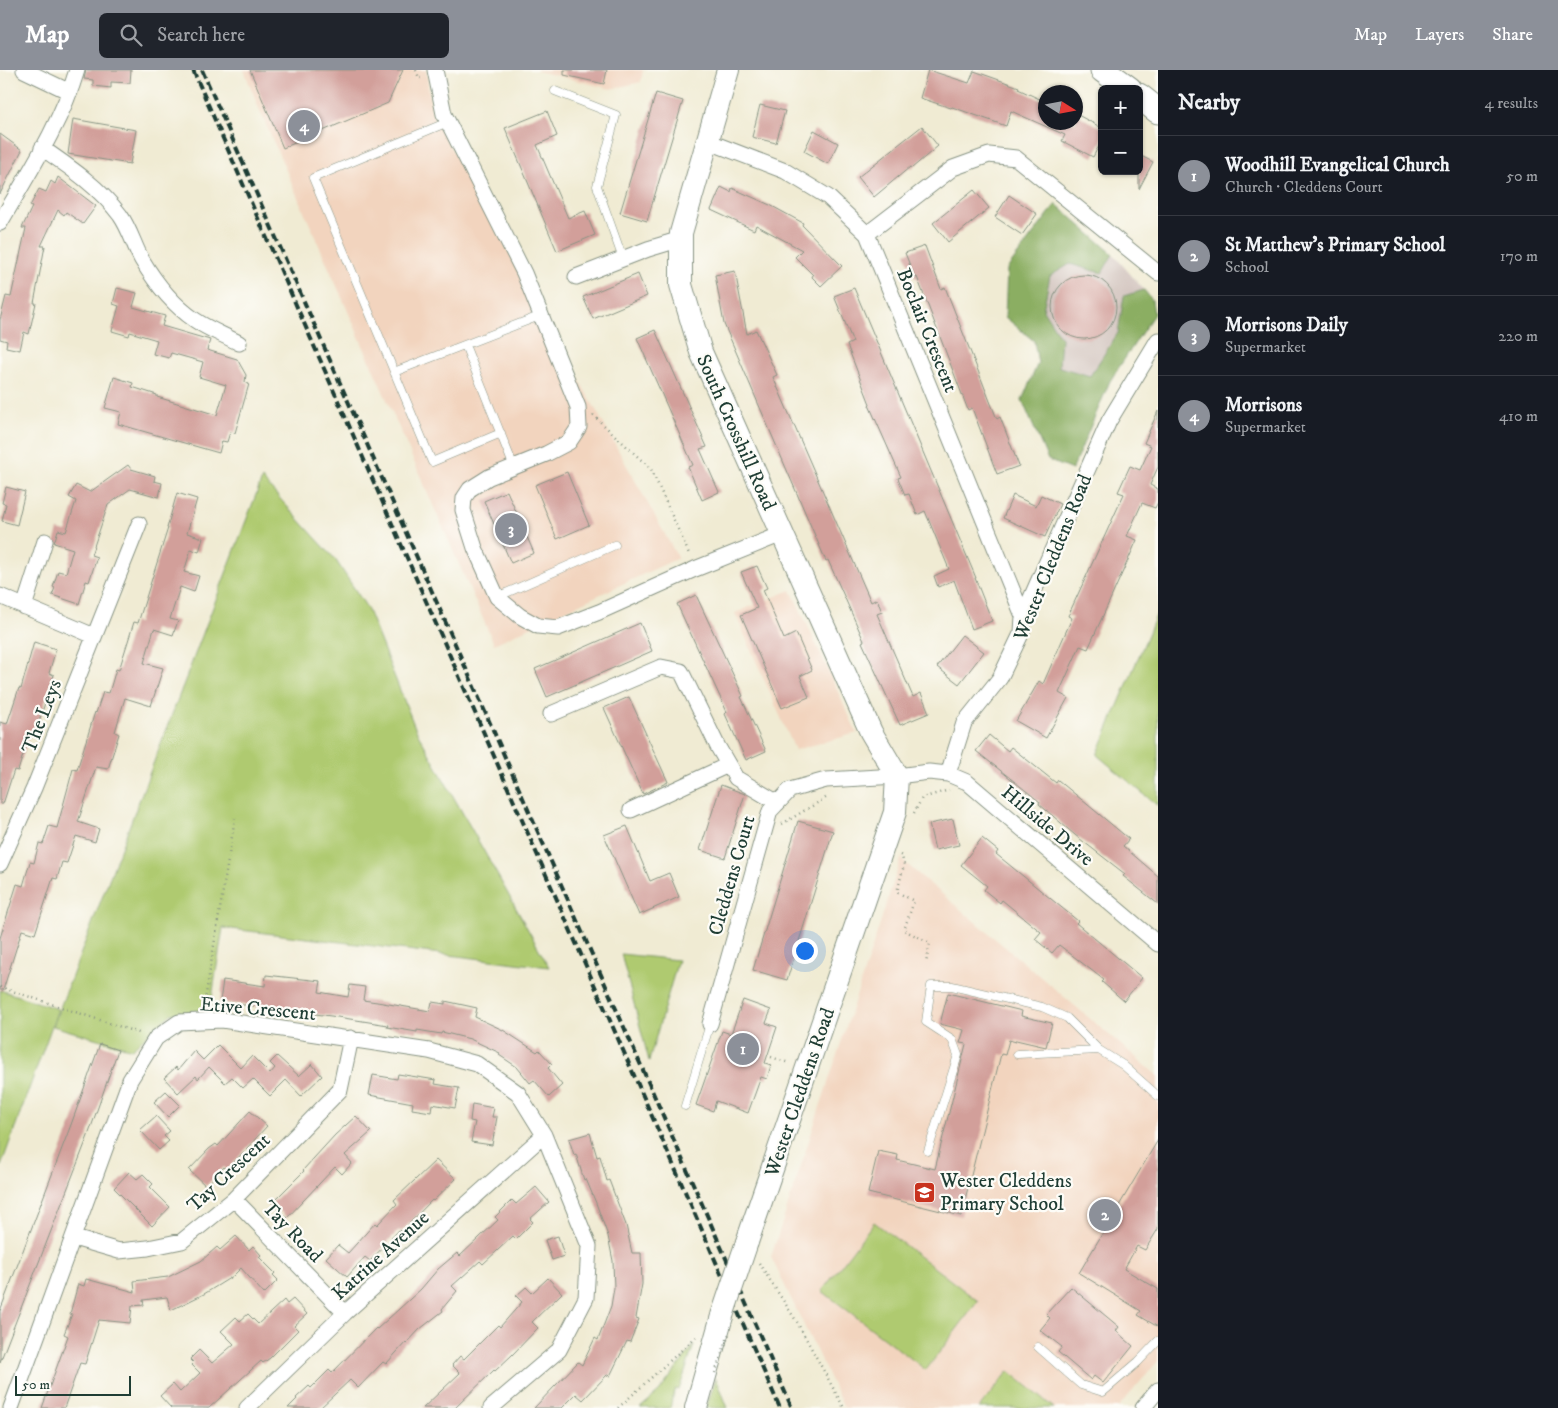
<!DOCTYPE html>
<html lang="en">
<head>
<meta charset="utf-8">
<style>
  :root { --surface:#171b24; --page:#20242c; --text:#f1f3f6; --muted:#9ea1a6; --line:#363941; --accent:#8c9099 }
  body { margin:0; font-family:"IM FELL DW Pica",serif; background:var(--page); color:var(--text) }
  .controls { position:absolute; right:15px; top:15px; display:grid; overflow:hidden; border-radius:8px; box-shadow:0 1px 4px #0004 }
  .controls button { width:45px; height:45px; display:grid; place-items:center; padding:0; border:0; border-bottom:1px solid var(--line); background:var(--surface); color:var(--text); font:25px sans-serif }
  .compass { position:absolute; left:1038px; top:15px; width:45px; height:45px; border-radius:50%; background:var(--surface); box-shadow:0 1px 4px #0004; rotate:101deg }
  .scale { position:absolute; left:15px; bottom:12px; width:116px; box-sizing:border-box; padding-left:5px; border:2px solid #1f3d34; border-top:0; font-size:14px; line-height:18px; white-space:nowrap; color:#1f3d34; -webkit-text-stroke:4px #fdfcf7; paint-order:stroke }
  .you { position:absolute; left:804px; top:880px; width:18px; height:18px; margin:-12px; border:4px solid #fff; border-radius:50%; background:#1a73e8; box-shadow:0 0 0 8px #1a73e833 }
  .badge { display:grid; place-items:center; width:32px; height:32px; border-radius:50%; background:var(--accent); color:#fff; font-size:16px; font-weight:700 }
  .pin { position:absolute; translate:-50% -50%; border:2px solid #fff; box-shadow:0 1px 5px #0006 }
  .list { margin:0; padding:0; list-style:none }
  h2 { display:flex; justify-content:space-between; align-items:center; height:65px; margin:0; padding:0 20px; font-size:21px }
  h2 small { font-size:16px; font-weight:400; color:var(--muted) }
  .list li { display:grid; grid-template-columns:32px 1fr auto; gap:15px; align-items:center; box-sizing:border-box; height:80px; padding:0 20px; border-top:1px solid var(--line) }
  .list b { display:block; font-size:19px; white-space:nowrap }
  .list p { margin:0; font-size:16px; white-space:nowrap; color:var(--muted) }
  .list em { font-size:16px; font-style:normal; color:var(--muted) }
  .icon { flex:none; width:28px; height:28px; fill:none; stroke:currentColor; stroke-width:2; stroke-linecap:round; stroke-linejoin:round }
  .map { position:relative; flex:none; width:1158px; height:1338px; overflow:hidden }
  header { display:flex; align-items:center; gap:30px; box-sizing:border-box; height:70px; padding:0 25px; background:var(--accent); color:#fff }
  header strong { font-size:24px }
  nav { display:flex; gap:28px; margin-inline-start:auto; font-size:18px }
  .search { width:350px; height:45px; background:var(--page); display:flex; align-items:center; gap:12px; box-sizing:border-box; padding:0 18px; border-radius:8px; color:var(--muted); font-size:19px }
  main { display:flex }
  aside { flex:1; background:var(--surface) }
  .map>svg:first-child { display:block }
  .built { fill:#f2d4be }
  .industrial { fill:#cfc0ba }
  .green { fill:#afca6f; stroke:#678452 }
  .forest { fill:#8bae62; stroke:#55764b }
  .building { fill:#d29f9a }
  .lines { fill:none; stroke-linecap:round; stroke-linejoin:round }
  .lane-casing { stroke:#889484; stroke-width:9 }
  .street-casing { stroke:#889484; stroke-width:17 }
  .secondary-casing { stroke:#889484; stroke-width:24 }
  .primary-casing { stroke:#889484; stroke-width:27 }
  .path { stroke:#889484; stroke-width:2.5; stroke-dasharray:1 4; stroke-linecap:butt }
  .lane { stroke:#fff; stroke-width:8 }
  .street { stroke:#fff; stroke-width:15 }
  .secondary { stroke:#fff; stroke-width:22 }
  .primary { stroke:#fff; stroke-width:25 }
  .rail { stroke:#1f3d34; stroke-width:4; stroke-dasharray:8 4; stroke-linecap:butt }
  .secondary-bridge-casing { stroke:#889484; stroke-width:24; stroke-linecap:butt }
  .path-bridge { stroke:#889484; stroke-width:2.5; stroke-dasharray:1 4; stroke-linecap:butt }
  .secondary-bridge { stroke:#fff; stroke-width:22 }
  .labels { text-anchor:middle; stroke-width:4.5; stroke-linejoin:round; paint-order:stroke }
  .street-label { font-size:20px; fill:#1f3d34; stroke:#fdfcf7 }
  .poi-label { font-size:20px; fill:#1f3d34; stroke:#fdfcf7; text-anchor:start }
</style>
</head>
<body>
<header>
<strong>Map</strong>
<div class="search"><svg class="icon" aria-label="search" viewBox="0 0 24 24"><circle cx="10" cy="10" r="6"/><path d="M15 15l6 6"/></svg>Search here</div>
<nav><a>Map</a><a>Layers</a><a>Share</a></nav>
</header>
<main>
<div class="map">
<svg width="1158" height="1338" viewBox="0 0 1158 1338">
  <rect width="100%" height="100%" fill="#fdfcf7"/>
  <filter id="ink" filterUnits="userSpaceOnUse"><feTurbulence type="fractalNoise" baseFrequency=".02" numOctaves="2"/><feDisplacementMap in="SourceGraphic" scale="10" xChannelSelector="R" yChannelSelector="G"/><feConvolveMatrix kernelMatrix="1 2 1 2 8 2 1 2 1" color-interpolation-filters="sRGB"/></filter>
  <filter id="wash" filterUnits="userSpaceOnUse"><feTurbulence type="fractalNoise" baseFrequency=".0096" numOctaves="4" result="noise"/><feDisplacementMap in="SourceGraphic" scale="20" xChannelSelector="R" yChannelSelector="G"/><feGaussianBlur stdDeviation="1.12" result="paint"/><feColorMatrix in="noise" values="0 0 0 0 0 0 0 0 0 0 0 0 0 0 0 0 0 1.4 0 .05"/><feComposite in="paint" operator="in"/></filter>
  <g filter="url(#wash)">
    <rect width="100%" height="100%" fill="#f0ebd3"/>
    <path class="built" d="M244 0H426L432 44 678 488 494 574 260 41Z
      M534 0H643L641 12 611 19Z
      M791 520 857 663 795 680 735 543Z
      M902 786 903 791 1158 1006V1291L1118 1338H844L771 1187Z"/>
    <path class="industrial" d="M1113 184 1144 220 1124 226 1118 263 1090 306 1059 297 1061 268 1043 240 1050 205 1070 194 1102 202Z"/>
    <path class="green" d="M262 409 335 489 367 538 416 660 549 897 223 858 210 940 171 944 132 979 53 956Z
      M1158 541V736L1097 685Z
      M621 884 678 890 649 991Z
      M0 920 58 939 0 1099Z
      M874 1152 978 1231 926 1300 822 1221Z
      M694 1275 679 1320 675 1319 670 1338H640L659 1322Z
      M1009 1301 1054 1338H979Z
      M716 1308 728 1338H706Z"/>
    <path class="forest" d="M1056 134 1113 184 1102 203 1070 194 1050 206 1043 240 1061 268 1059 297 1090 306 1118 263 1124 226 1144 220 1152 230 1154 244 1110 311 1072 400 1048 390 1022 330 1038 293 1034 271 1005 247 1007 199Z"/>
    <g id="blocks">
      <path class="building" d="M86 0H131L130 13 111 12V18L93 16V10L84 9Z
        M250 0H403L388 33 283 78Z
        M564 0H607L604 14 564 5Z
        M928 0 969 13 974 1 1019 17 1018 19 1046 32V52H1076V44L1102 58V70L1093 87 1062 71 1065 65 1011 41 1006 56 952 37 951 38 920 28Z
        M656 23 683 31 647 151 620 143Z
        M760 35 785 41 776 73 752 67Z
        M547 41 557 66 537 75 568 148 585 141 595 165 557 181 505 58Z
        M73 49 136 60 130 94 68 84Z
        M922 56 938 76 912 98 910 97 874 127 858 107Z
        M814 60 838 73 828 94 804 81Z
        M0 64 22 80 0 124Z
        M1139 85 1153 92 1139 119Z
        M58 107 96 136 83 154 66 142 64 145 58 140 41 176H45L34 233H36L29 264 24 262 20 280 6 277 7 271 0 269V250L6 226 11 227 26 158H22L32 137 30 136 39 119 46 122 51 111 55 114Z
        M721 117 731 122 732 118 770 135 803 153 802 155 842 196 821 216 812 207 813 205 795 187 802 180 756 155 754 160 711 140Z
        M974 120 989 138 948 172 933 153Z
        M1009 125 1037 144 1022 165 995 147Z
        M925 176 941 219 945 217 997 349 1000 347 1019 396 997 404 972 338 968 340 917 207 915 208 905 183Z
        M735 201 747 264 756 260 777 305 773 307 871 532 877 529 882 542 877 544 913 627 921 623 929 643 900 655 862 572 864 571 828 490 826 491 724 254 715 205Z
        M638 204 647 226 593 249 583 227Z
        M1052 237a32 32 0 1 1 64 0a32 32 0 1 1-64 0Z
        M117 218 137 223 133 237 165 246 162 256 210 270 207 280 237 289 246 305 245 312 249 314 235 363 230 362 227 372 222 371 219 383 118 354 121 342 105 338 114 307 133 313 132 317 157 325V327L217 345 226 315 199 307 203 292 171 283 169 288 153 284 157 270 130 262 129 266 112 261 119 236 113 234Z
        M854 218 976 508H975L992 551 972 559 954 510 938 517 934 506 949 499 925 441 917 445 909 424 905 425 898 408 901 407 869 335 870 334 847 275 853 272 834 226Z
        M655 260 707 377 700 379 719 422 702 430 688 397 693 395 637 268Z
        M1158 341V397L1150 415 1158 419V432L1155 438 1142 433 1127 466 1137 470 1088 579 1080 576 1059 623 1068 628 1046 668 1016 651 1039 611 1043 614 1072 548 1068 546 1124 424 1118 422 1130 396 1140 400 1151 376 1144 373Z
        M128 395 131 399 155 406 154 411 162 413 159 427 130 419 108 435 91 485 97 487 89 512 86 511 79 534 52 525 55 518 53 517 58 501 66 503 73 479 54 473 58 460 66 462 76 431 69 427 76 415 90 422Z
        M567 402 589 455 557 469 535 415Z
        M6 417 25 422 17 455 2 451 6 434 2 433Z
        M507 421 534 483 511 493 484 431Z
        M177 423 197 429 187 463 203 468 199 482 191 479 184 502 199 506 194 522 180 517 170 549 178 551 173 565 154 559 144 593 163 598 151 636 125 628 115 662 119 664 108 699 96 697 78 752 99 759 95 772 76 766 67 793 62 792 57 809 53 808 35 864 22 860 3 920H0V868L17 814 23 816 30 792 34 793 39 773 43 774 49 756 57 758 73 699 77 700 95 642 96 643 103 622 109 623 116 599 119 600 134 552 138 553 168 458H167Z
        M1013 425 1036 436 1041 425 1060 434 1045 467 1003 448Z
        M757 496 767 518 763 520 784 569 796 563 812 600 800 606 809 627 782 638 741 545 757 538 741 502Z
        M696 525 743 626 741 627 766 681 746 690 725 644 727 642 677 534Z
        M640 553 652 581 547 627 535 599Z
        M962 565 984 582 959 614 937 597Z
        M34 572 56 579 49 603 54 605 34 667 29 665 18 701 14 700 3 734H0V652L7 654 19 618 21 619Z
        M629 627 668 712 643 724 604 638Z
        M989 665 1008 681 1011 677 1056 713 1058 710 1129 769 1123 776 1158 806V834L1123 806 1125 804 1075 765 1039 734 1040 732 976 681Z
        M721 715 745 724 725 788 700 780Z
        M953 749 959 775 935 780 929 754Z
        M798 751 833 761 787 910 753 900Z
        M627 756 650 811 669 803 679 827 639 845 604 765Z
        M982 768 998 781 996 784 1078 851 1076 853 1142 908 1124 931 1102 912 1104 910 1059 875 1052 883 1035 869 1041 862 1002 830 1000 833 984 820 987 816 961 795Z
        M266 905 321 911 319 922 348 927 350 915 365 917 363 930 377 932 430 941 432 932 445 934V931L477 938 475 947 503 960 537 982 539 980 552 994 548 998 562 1015 549 1027 534 1010 530 1013 517 997 499 985 500 983 470 969 442 962 441 964 417 960V962L387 957 388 955 331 946 220 932 223 910 265 916Z
        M948 923 1022 941 1021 946 1052 953 1046 977 1016 970V972L1009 970 1005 985 1001 984 961 1146 868 1123 878 1081 898 1085 897 1090 935 1099 966 974 960 973 964 960 940 954Z
        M743 930 771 940 766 953 777 957 765 993 771 995 767 1009 761 1007 748 1043 716 1031 713 1041 696 1035 722 961 731 964Z
        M100 974 118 980 88 1066 0 1292V1241L72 1052Z
        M218 975 241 998 252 986 270 1004 275 998 270 993 277 986 299 1006 312 994 322 1006 301 1026 286 1010 270 1026 253 1009 243 1018 232 1007 225 1013 209 997 198 1009 196 1006 178 1023 164 1008 176 997 178 1000 194 981 203 990Z
        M398 1004 436 1010 435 1014 459 1018 455 1038 432 1034 431 1042 412 1039 413 1033 369 1025 373 1005 397 1009Z
        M166 1021 180 1035 168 1047 154 1032Z
        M472 1034 494 1038 492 1047H497L492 1075 471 1072 475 1052 470 1051Z
        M250 1041 267 1056 227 1100 224 1097 206 1116 189 1100 209 1079 216 1074 218 1076Z
        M156 1046 170 1061 164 1066 169 1071 159 1080 140 1060Z
        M356 1046 371 1062 345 1085 352 1093 342 1104 335 1097 287 1148 272 1133 304 1101 303 1100 335 1065Z
        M590 1063 597 1087 600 1086 607 1111 609 1110 626 1155 632 1183H641L642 1214 636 1248 639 1249 630 1272 627 1271 610 1306 607 1305 583 1330 576 1324 562 1338H534L578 1292 582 1295 595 1268 598 1270 611 1236 614 1218 613 1191 608 1166 596 1133 586 1109 584 1110 576 1084 574 1085 569 1069Z
        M1158 1070V1159L1145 1180 1137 1176 1124 1199 1158 1219V1257L1138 1245 1141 1241 1079 1203Z
        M436 1090 456 1109 433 1131 432 1130 401 1162 399 1160 370 1191 365 1187 347 1207 326 1188 338 1175 348 1183 375 1153 377 1155 397 1134 394 1130Z
        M129 1102 137 1109 143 1104 153 1114 150 1117 170 1137 152 1156 114 1118Z
        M536 1117 549 1132 530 1149 533 1152 516 1169 513 1166 483 1194 480 1191 452 1216 457 1221 442 1239 443 1241 420 1259 407 1273 406 1272 386 1294 383 1292 358 1318 350 1310 320 1338H288L297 1329 296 1328 309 1316 311 1318 329 1300 332 1303 376 1258 377 1259 421 1219 438 1199 457 1183 460 1186 498 1150 495 1147 512 1130 516 1134Z
        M236 1166 249 1180 253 1176 261 1185 259 1187 275 1203 273 1205 278 1210 264 1224 241 1198 233 1206 204 1224 171 1240 167 1227 143 1230 144 1235 132 1236 130 1253 99 1250 85 1294 80 1293 64 1338H42L68 1266 64 1264 72 1244H70L78 1214 84 1216 86 1209 135 1222 134 1211 168 1207 201 1191 217 1177 220 1180Z
        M558 1166 564 1186 552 1190 545 1170Z
        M548 1208 562 1223 532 1252 538 1258 512 1285 495 1301 494 1300 455 1338H423L460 1303 452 1295 460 1286 464 1289 498 1255 500 1257 522 1232 516 1226 526 1217 532 1223Z
        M1071 1217 1119 1257 1116 1261 1133 1276 1103 1313 1094 1306 1091 1310 1058 1282 1062 1277 1040 1260 1050 1248 1046 1244Z
        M293 1229 307 1244 294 1256 298 1260 270 1288 263 1293 261 1291 209 1338H171L160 1326 173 1314 180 1322 200 1303 192 1295 194 1293 190 1289 199 1280 212 1293 234 1274 221 1261 236 1247 240 1251 248 1244 258 1254 284 1230 287 1234Z"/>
    </g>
  </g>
  <g filter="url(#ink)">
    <use href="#blocks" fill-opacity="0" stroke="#889484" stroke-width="1"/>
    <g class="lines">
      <defs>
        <path id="lane" d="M555 21 616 45 597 116 623 189
          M448 52 313 108 432 392 501 363
          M465 275 514 397
          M394 302 542 245
          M497 527 615 475
          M1017 984 1099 980 1123 995 1158 1026
          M685 1036 710 954
          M928 1081 958 985 952 969 926 952 931 916H952L1042 937 1067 948 1099 980
          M1038 1277 1081 1315 1103 1322 1138 1292 1158 1271"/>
        <path id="street" d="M24 0 70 22
          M435 0 444 44 524 203 578 337 579 357 569 372 546 384 489 407 470 419 464 428 463 440 475 478 497 527 520 546 538 556 558 558 599 542 695 499 782 464
          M707 71 785 101 828 127 867 164 1023 546
          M42 78C71 98 99 117 120 145 130 159 134 176 142 190 155 212 173 235 195 250 208 259 224 265 239 273
          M0 153C28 104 61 54 77 0
          M867 164 953 98 989 85 1016 88 1158 203
          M576 207 648 179 681 169
          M0 526 94 566
          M24 537 45 471
          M551 644 661 597 681 601 718 677 736 708 778 733
          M948 704 964 653 1000 608 1022 562 1023 546 1109 351 1158 270
          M631 740 728 695
          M0 794 34 718 139 454
          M710 954 770 741 790 720 826 710 897 706 929 702 948 704 967 712 1158 874
          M234 1129 345 1243
          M74 1168 119 1181 148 1178 182 1171 234 1129 340 1020 351 968
          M11 1338 130 1010 156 968 179 952 222 950 429 981 477 994 518 1023 544 1065 589 1176 586 1228 559 1280 491 1338
          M247 1338 345 1243 544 1065
          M1143 1338 1158 1320"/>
        <path id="secondary" d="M728 0 681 163V215L701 282 871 662 897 706 895 742 747 1172
          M696 1338 722 1246"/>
        <path id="primary" d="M1103 0 1129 19
          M1139 26 1158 41"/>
      </defs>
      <use href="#lane" class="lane-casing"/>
      <use href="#street" class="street-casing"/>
      <use href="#secondary" class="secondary-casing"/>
      <use href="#primary" class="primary-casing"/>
      <path class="path" d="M416 0 419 8H421
        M593 345 651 399 690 486
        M914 743 922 728 949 720
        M782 754 829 726
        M900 785 902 786 904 795 897 822 914 831 904 860 930 873 926 893
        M0 917 142 964
        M204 936 235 748
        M771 987 789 993
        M759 1193 797 1252 844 1338
        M618 1338 696 1267"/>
      <use href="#lane" class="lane"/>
      <use href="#street" class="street"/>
      <use href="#secondary" class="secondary"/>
      <use href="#primary" class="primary"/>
      <path class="rail" d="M193 0 780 1338
        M202 0 792 1338"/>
      <defs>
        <path id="secondary-bridge" d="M722 1246 747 1172"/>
      </defs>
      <use href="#secondary-bridge" class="secondary-bridge-casing"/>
      <path class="path-bridge" d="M715 1303 729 1264"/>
      <use href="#secondary-bridge" class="secondary-bridge"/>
    </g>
  </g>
  <defs>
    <symbol id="school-square" viewBox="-11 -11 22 22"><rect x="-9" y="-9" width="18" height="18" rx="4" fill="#c8321e" stroke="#fdfcf7"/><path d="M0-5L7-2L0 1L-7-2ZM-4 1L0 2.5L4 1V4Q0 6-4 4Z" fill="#fff"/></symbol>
  </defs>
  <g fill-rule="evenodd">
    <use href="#school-square" x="912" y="1110" width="25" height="25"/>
  </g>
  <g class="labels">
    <g class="street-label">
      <text transform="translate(928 260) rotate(68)" y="7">Boclair Crescent</text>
      <text transform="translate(737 362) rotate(66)" y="7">South Crosshill Road</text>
      <text transform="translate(1052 487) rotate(-68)" y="7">Wester Cleddens Road</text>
      <text transform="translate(41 646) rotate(-69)" y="7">The Leys</text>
      <text transform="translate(1048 755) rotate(40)" y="7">Hillside Drive</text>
      <text transform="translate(731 805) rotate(-74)" y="7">Cleddens Court</text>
      <text transform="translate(258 938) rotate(5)" y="7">Etive Crescent</text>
      <text transform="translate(799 1022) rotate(-71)" y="7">Wester Cleddens Road</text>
      <text transform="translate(228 1102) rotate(-43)" y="7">Tay Crescent</text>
      <text transform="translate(293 1161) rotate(46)" y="7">Tay Road</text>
      <text transform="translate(380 1185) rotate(-42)" y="7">Katrine Avenue</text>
    </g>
    <g class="poi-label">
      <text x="940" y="1117">Wester Cleddens<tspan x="940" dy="23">Primary School</tspan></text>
    </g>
  </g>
</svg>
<div class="controls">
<button>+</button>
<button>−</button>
</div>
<svg class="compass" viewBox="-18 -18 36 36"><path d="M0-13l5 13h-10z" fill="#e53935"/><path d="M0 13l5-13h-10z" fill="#9ea1a6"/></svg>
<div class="scale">50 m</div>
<div class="you"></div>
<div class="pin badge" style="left:743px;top:979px">1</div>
<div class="pin badge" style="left:1105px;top:1145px">2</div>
<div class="pin badge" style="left:511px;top:459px">3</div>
<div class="pin badge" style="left:304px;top:56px">4</div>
</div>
<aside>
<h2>Nearby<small>4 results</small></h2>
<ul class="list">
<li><span class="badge">1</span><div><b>Woodhill Evangelical Church</b><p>Church · Cleddens Court</p></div><em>50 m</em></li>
<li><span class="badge">2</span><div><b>St Matthew's Primary School</b><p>School</p></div><em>170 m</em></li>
<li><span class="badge">3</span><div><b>Morrisons Daily</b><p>Supermarket</p></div><em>220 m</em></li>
<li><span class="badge">4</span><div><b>Morrisons</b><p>Supermarket</p></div><em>410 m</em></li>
</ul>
</aside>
</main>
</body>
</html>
